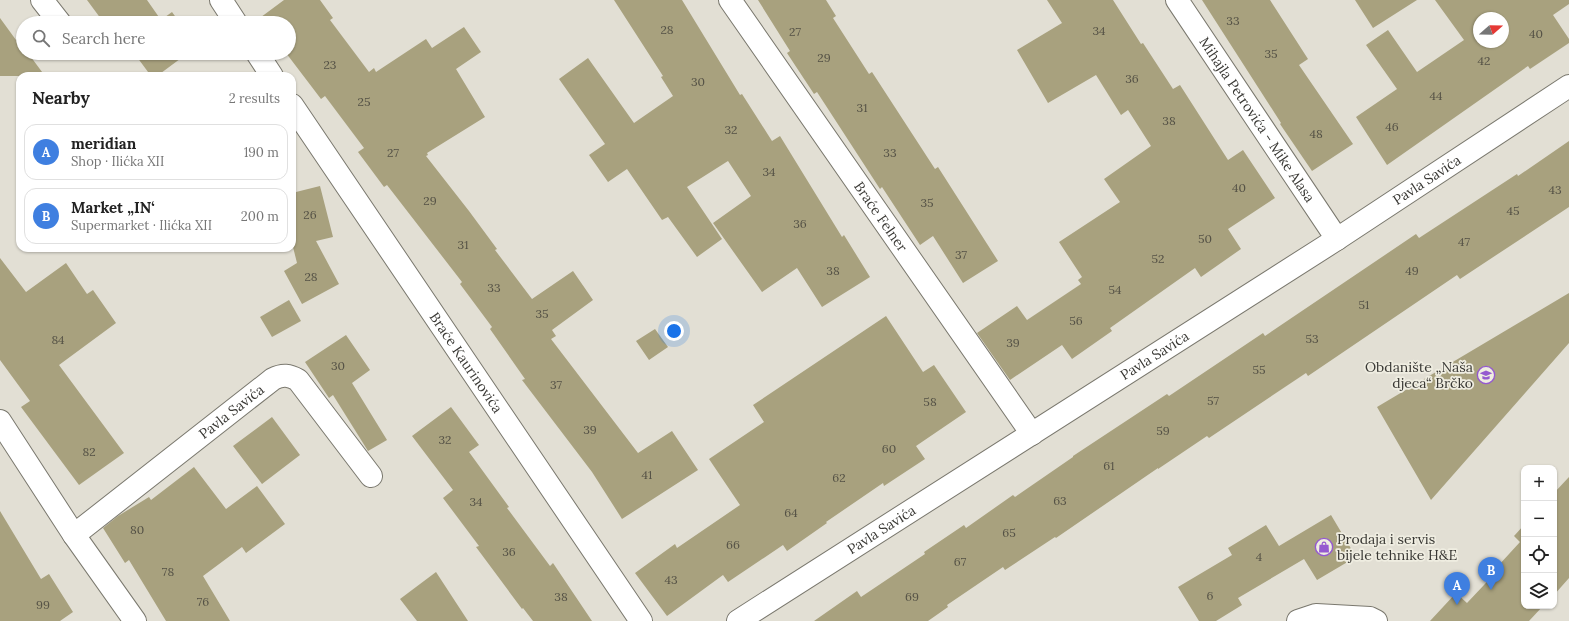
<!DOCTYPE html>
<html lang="en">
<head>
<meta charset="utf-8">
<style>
  :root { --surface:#fff; --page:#f6f6f6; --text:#222; --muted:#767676; --line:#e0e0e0; --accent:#111827 }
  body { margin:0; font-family:Lora,serif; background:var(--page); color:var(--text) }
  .controls { position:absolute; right:12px; bottom:12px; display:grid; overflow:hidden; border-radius:8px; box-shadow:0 1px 3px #0004 }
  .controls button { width:36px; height:36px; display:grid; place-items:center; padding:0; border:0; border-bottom:1px solid var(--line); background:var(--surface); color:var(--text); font:20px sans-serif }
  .compass { position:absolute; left:1473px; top:12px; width:36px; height:36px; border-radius:50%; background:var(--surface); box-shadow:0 1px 3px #0004; rotate:70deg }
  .you { position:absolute; left:674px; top:331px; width:14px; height:14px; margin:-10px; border:3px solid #fff; border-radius:50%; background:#1a73e8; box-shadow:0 0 0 6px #1a73e833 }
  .badge { display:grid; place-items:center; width:26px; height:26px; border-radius:50%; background:var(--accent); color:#fff; font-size:13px; font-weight:700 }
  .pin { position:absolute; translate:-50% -33px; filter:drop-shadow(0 1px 2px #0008) }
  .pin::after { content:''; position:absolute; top:21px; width:14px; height:12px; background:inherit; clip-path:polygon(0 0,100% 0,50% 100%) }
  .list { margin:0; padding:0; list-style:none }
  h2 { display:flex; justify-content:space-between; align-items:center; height:52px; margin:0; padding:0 16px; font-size:17px }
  h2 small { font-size:13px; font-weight:400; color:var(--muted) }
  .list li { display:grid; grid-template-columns:26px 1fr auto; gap:12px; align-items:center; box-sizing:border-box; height:56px; margin:0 8px 8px; padding:0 8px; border:1px solid var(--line); border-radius:12px }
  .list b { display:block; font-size:15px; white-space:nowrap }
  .list p { margin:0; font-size:13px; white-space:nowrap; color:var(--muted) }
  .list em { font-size:13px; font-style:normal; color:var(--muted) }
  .icon { flex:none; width:22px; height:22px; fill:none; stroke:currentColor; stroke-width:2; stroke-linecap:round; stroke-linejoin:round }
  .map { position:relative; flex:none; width:1569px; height:621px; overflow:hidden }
  .search { position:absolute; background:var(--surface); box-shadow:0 1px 3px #0004; left:16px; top:16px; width:280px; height:44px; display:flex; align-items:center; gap:10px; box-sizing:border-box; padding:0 14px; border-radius:22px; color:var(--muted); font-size:15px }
  .panel { position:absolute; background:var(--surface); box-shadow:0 1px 3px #0004; left:16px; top:72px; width:280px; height:180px; border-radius:12px }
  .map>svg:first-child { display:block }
  .building { fill:#a8a17e; fill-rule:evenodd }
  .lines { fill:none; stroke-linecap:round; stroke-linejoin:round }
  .minor-casing { stroke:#7a786e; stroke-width:24 }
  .minor { stroke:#fff; stroke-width:22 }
  .labels { text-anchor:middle; stroke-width:3.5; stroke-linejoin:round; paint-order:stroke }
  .number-label { font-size:12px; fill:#555246 }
  .street-label { font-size:14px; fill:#393834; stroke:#efede1 }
  .poi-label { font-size:14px; fill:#393834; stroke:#efede1; text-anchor:end }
</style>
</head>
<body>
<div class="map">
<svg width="1569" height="621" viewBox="0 0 1569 621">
  <rect width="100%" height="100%" fill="#e2dfd4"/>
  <path class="building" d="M87 0H147L161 20 172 12 180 23H104Z
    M284 0H320L333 18 330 20 369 72 374 68 376 72 426 39 432 48 464 27 481 52 456 69 485 117 427 153 428 155 426 156 469 211 497 249 495 250 532 299 573 271 593 300 552 330 556 336 551 339 638 453 672 431 698 470 622 519 592 472 522 380 525 379 490 329 492 327 460 284 462 282 387 185 384 187 358 152 364 148 325 96 321 99 286 53H291L289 51V23H253Z
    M614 0H682L740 95 742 94 772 141 780 136 842 237 844 235 870 277 822 307 797 268 762 292 713 223 751 196 728 161 687 187 722 239 697 257 668 217 662 220 627 169 608 182 589 155 605 144 559 79 588 58 634 123 673 96 661 77 663 76Z
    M758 0H826L836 16 833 18 869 74 872 72 935 169 938 167 998 261 963 283 933 236 920 245 882 187 880 189 817 92 814 94 787 53 790 51Z
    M1047 0H1113L1141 44 1143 43 1173 89 1180 85 1228 160 1243 150 1275 198 1228 229 1241 249 1201 277 1195 268 1110 328 1112 331 1072 359 1062 345 1010 380 977 333 1017 306 1027 320 1081 284 1078 280 1082 277 1059 242 1120 202 1104 179 1151 146 1128 110 1121 115 1096 75 1048 103 1017 50 1062 23Z
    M1202 0H1270L1308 59 1299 65 1353 144 1312 171 1280 124 1281 123Z
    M1355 0H1417L1373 28Z
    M1435 0H1569V4L1553 15 1569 39V43L1530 69 1528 66 1387 165 1356 117 1397 89 1366 45 1388 30 1417 72 1464 40ZM1479 18H1503V42H1479Z
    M0 18 16 40 17 39 23 46V53H28L45 76H0Z
    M134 53H188L157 76H151Z
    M1569 141V207L1460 279 1457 275 1308 376 1306 373 1209 438 1207 436 1158 469V468L1056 538 1055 537 1005 570 1003 567 947 605 948 607 928 621H814L857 591 861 597 925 554 924 552 964 525 966 528 1013 495 1015 497 1073 457V456L1167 394 1169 396 1263 333 1265 336 1416 234 1419 238 1517 174 1518 176Z
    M320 186 333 237 316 241 339 284 302 304 284 271 297 263 293 247 292 248V193Z
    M0 258 26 292 66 263 87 294 93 290 116 323 59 365 124 453 79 485 21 407 30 401 0 360Z
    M1569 293V343L1431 500 1377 407Z
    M289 300 301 321 272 337 260 317Z
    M886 316 923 372 934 365 966 412 916 446 925 459 884 486 883 483 826 522 827 523 787 551 783 545 728 582 723 575 667 616 635 573 675 544 677 548 740 505 709 459 764 422 753 405Z
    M655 329 668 347 649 360 636 341Z
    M346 335 370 370 352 383 387 440 368 451 333 395 329 398 305 362Z
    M451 407 479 445 469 452 509 507 507 508 550 566 553 563 592 621H533L523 608 522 609 476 547 479 546 443 498 453 490 412 436Z
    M272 417 300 455 262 484 233 446Z
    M194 467 226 509 257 486 285 524 246 553 242 547 203 576 230 621H166L129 560 125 563 103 528 118 516 149 497 151 500Z
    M1569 477V578L1554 595V493Z
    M0 511 41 579 49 574 73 612 60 621H0Z
    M1331 515 1356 557 1317 580 1304 559 1238 598 1242 605 1216 621H1199L1178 587 1232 555 1228 548 1266 525 1279 546Z
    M1524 525V606H1543L1529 621H1430L1456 593 1467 603 1500 568 1498 566 1520 542 1514 536Z
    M436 572 468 621H417L400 599Z"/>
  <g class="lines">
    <defs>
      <g id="minor">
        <path d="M42 0 60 23"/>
        <path d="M221 0 236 23"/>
        <path id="s1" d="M730 0 1032 434"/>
        <path id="s2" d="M1177 0 1337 239"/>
        <path d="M257 53 272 76"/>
        <path id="s3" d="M292 105 641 621"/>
        <path d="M0 421 74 535 135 621"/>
        <path id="s4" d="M74 535 273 379C283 374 289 375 298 380L371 476"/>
        <path id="s5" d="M738 621 1337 239 1569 86"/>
        <path d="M1298 621 1316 615 1370 618 1376 621"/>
      </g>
    </defs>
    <use href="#minor" class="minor-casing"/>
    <use href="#minor" class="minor"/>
  </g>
  <defs>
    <symbol id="school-ring" viewBox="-11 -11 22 22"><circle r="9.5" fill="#efede1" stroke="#9559d0" stroke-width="1.5"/><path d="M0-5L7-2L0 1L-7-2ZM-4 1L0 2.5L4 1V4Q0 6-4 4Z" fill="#9559d0"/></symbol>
    <symbol id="shop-ring" viewBox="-11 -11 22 22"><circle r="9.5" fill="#efede1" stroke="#9559d0" stroke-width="1.5"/><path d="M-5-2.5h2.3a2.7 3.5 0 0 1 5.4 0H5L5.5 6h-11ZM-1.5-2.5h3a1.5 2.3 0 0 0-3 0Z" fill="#9559d0"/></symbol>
  </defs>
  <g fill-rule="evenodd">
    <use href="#school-ring" x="1476" y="365" width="20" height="20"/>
    <use href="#shop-ring" x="1314" y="537" width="20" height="20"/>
  </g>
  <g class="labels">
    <g class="number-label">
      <text x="1233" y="25">33</text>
      <text x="667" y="34">28</text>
      <text x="1099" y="35">34</text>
      <text x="795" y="36">27</text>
      <text x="1536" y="38">40</text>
      <text x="1271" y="58">35</text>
      <text x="824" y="62">29</text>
      <text x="1484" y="65">42</text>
      <text x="330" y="69">23</text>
      <text x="1132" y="83">36</text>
      <text x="698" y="86">30</text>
      <text x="1436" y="100">44</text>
      <text x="364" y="106">25</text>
      <text x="862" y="112">31</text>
      <text x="1169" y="125">38</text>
      <text x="1392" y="131">46</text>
      <text x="731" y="134">32</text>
      <text x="1316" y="138">48</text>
      <text x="393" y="157">27</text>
      <text x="890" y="157">33</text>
      <text x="769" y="176">34</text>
      <text x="1239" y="192">40</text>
      <text x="1555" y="194">43</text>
      <text x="430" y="205">29</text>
      <text x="927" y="207">35</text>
      <text x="1513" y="215">45</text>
      <text x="310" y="219">26</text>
      <text x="800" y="228">36</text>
      <text x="1205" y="243">50</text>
      <text x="1464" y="246">47</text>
      <text x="463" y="249">31</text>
      <text x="961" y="259">37</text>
      <text x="1158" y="263">52</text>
      <text x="833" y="275">38</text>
      <text x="1412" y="275">49</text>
      <text x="311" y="281">28</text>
      <text x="494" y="292">33</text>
      <text x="1115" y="294">54</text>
      <text x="1364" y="309">51</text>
      <text x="542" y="318">35</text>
      <text x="1076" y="325">56</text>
      <text x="1312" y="343">53</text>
      <text x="58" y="344">84</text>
      <text x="1013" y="347">39</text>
      <text x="338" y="370">30</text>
      <text x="1259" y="374">55</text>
      <text x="556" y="389">37</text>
      <text x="1213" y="405">57</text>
      <text x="930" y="406">58</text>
      <text x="590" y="434">39</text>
      <text x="1163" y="435">59</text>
      <text x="445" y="444">32</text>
      <text x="889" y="453">60</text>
      <text x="89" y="456">82</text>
      <text x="1109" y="470">61</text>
      <text x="647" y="479">41</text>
      <text x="839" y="482">62</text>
      <text x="1060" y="505">63</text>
      <text x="476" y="506">34</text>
      <text x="791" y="517">64</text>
      <text x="137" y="534">80</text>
      <text x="1009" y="537">65</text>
      <text x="733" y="549">66</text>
      <text x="509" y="556">36</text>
      <text x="1259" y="561">4</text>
      <text x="960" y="566">67</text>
      <text x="168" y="576">78</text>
      <text x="671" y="584">43</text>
      <text x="1210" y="600">6</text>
      <text x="561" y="601">38</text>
      <text x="912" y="601">69</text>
      <text x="203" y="606">76</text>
      <text x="43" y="609">99</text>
    </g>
    <g class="street-label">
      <text dy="5" stroke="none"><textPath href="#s2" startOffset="144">Mihajla Petrovića - Mike Alasa</textPath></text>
      <text dy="5" stroke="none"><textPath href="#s5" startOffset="818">Pavla Savića</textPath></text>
      <text dy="5" stroke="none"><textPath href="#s1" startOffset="264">Braće Felner</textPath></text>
      <text dy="5" stroke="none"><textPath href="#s5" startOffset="494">Pavla Savića</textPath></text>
      <text dy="5" stroke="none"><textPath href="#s3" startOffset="311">Braće Kaurinovića</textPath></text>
      <text dy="5" stroke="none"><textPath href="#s4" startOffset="200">Pavla Savića</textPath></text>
      <text dy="5" stroke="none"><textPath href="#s5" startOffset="170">Pavla Savića</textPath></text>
    </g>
    <g class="poi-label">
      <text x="1473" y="372">Obdanište „Naša<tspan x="1473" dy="16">djeca“ Brčko</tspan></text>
      <text x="1337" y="544" text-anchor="start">Prodaja i servis<tspan x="1337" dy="16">bijele tehnike H&amp;E</tspan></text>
    </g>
  </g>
</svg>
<div class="controls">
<button>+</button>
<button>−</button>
<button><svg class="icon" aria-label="locate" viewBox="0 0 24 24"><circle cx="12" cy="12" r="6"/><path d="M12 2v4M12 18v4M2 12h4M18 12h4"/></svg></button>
<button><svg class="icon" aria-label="layers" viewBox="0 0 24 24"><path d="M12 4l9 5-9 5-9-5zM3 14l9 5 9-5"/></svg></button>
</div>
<svg class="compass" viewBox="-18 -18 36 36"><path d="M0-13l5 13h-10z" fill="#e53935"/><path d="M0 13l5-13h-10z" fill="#767676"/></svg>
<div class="you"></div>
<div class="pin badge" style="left:1457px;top:605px;background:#3f7fe0">A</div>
<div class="pin badge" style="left:1491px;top:590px;background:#3f7fe0">B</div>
<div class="search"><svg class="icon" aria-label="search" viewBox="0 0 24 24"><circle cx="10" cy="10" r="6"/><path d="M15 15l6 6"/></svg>Search here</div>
<section class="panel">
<h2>Nearby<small>2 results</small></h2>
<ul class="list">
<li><span class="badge" style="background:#3f7fe0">A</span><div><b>meridian</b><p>Shop · Ilićka XII</p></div><em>190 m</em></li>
<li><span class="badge" style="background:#3f7fe0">B</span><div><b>Market „IN‘</b><p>Supermarket · Ilićka XII</p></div><em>200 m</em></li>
</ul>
</section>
</div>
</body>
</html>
